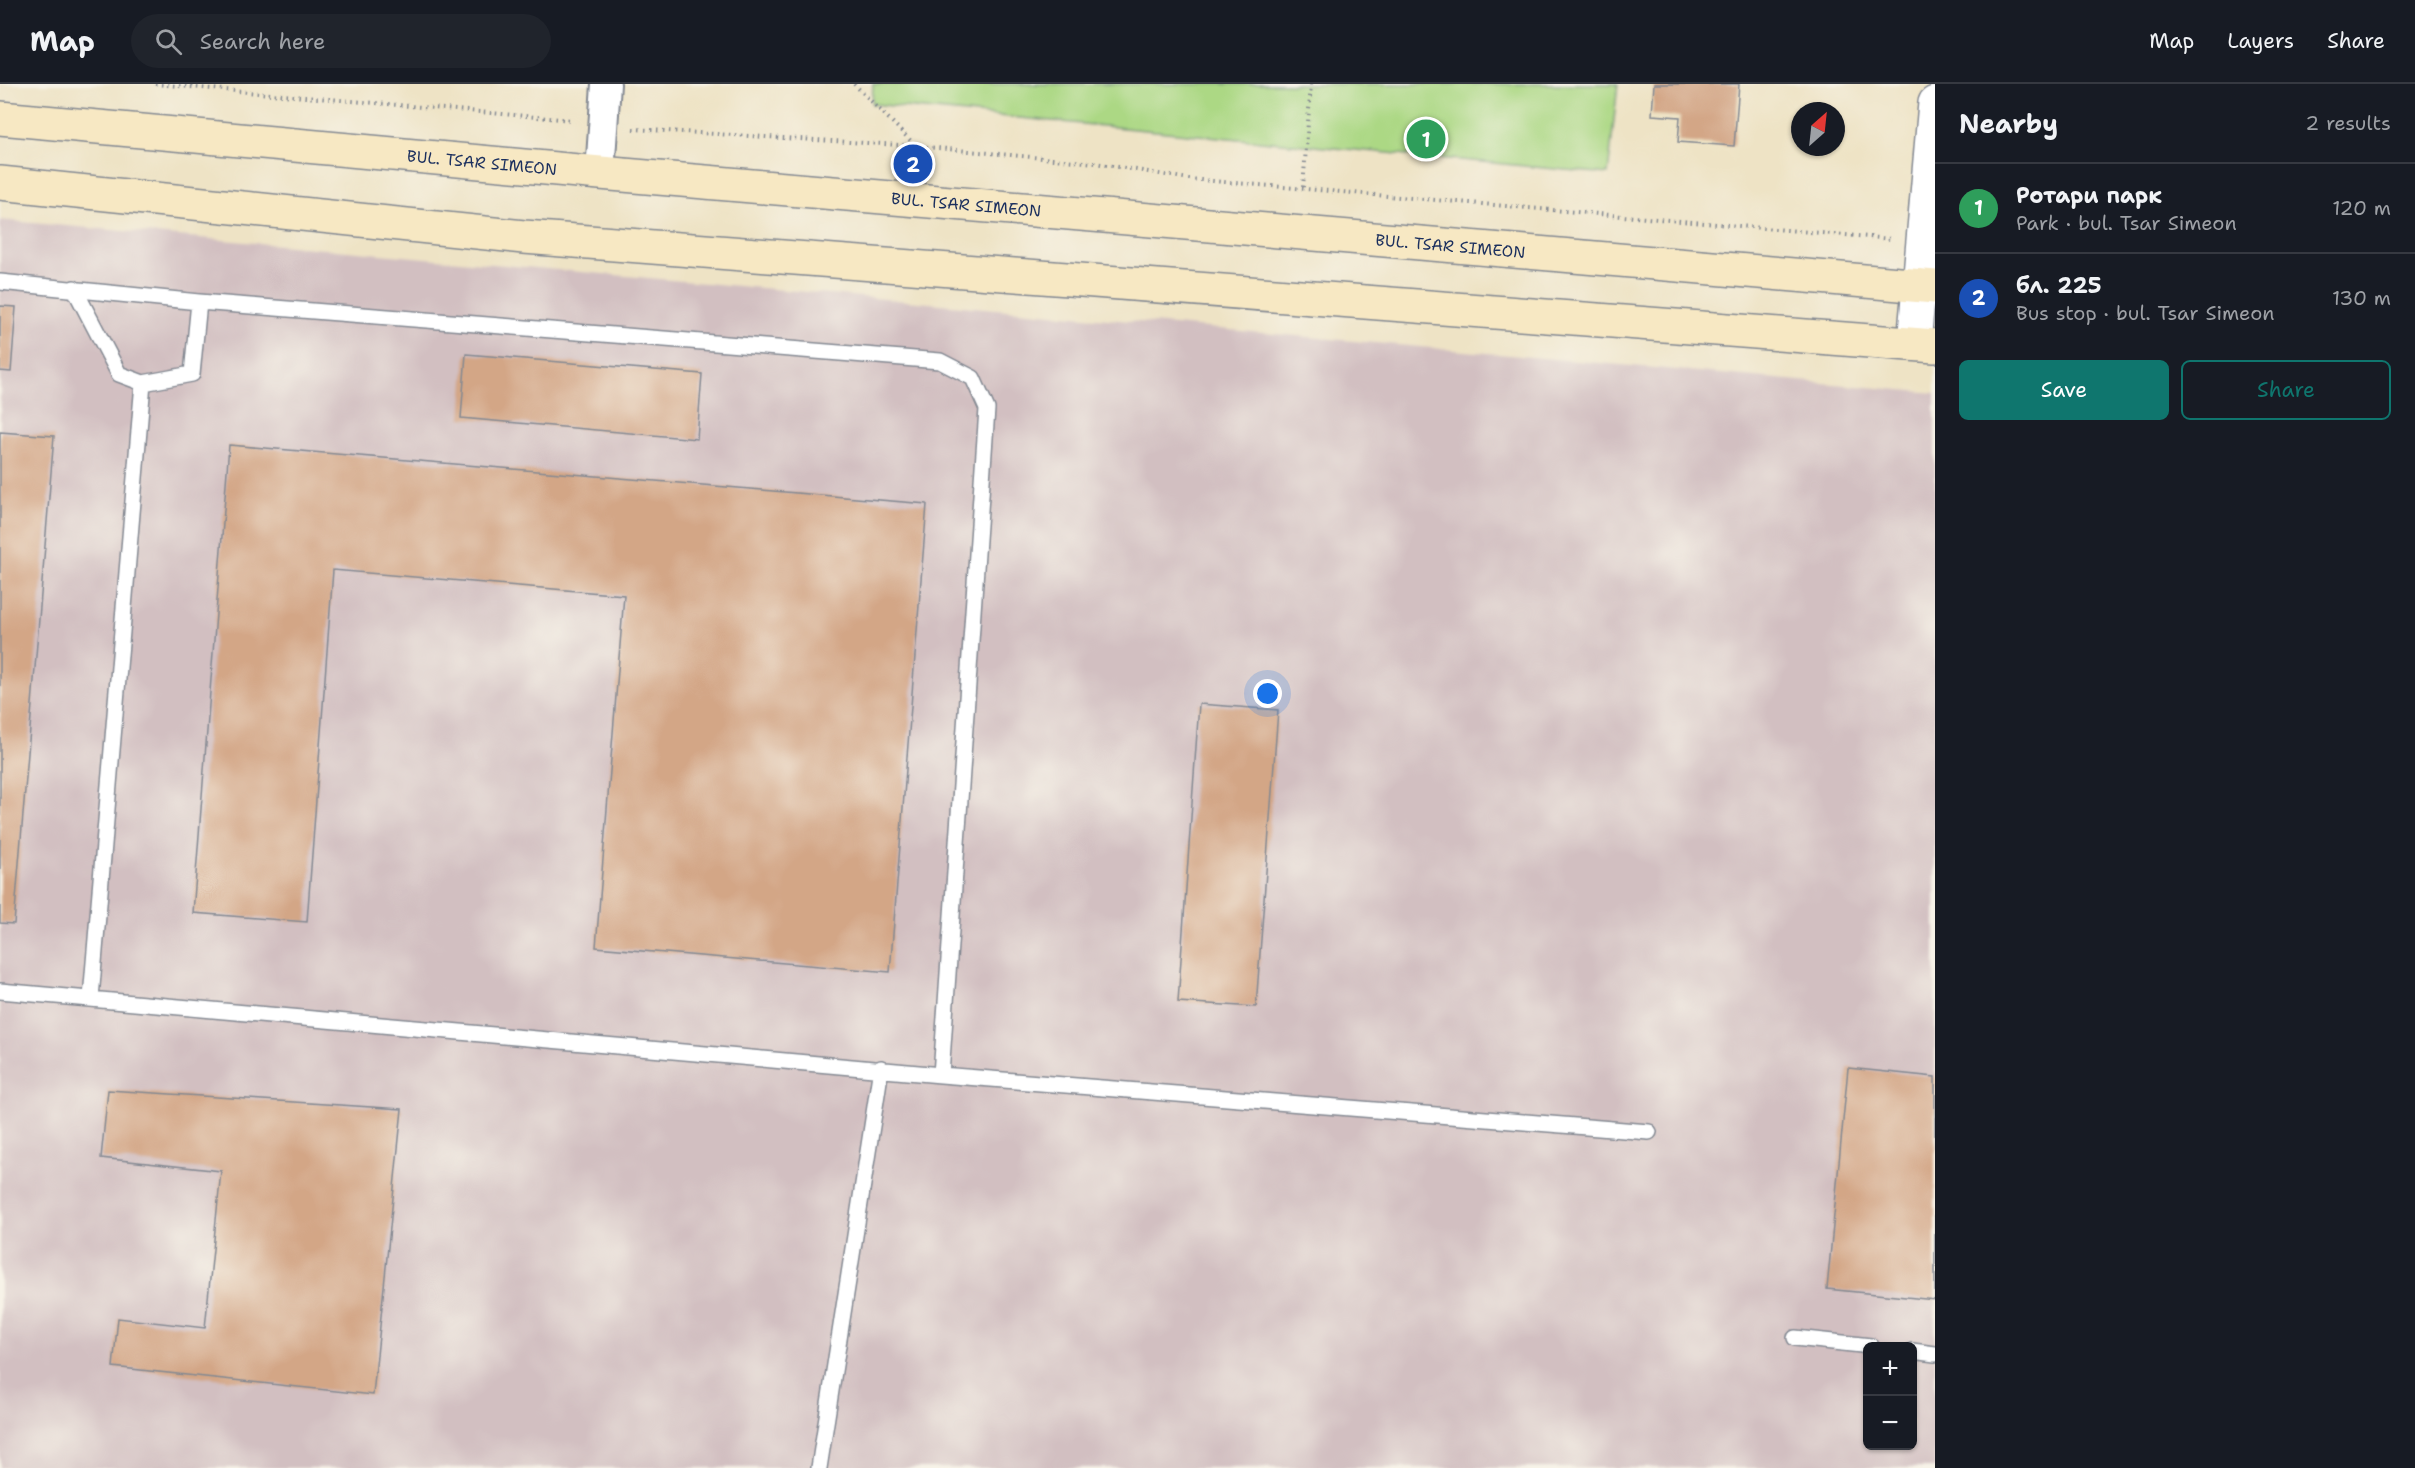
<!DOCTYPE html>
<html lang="en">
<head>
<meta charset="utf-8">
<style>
  :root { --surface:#171b24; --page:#20242c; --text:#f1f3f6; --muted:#9ea1a6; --line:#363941; --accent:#0f766e }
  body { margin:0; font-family:"Shantell Sans",sans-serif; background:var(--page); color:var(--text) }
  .controls { position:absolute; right:18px; bottom:18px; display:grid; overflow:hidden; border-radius:9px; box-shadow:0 2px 4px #0004 }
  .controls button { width:54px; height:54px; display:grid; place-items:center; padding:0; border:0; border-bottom:2px solid var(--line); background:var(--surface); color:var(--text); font:30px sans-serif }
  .compass { position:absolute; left:1791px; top:18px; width:54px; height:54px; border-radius:50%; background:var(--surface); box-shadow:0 2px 4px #0004; rotate:27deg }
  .you { position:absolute; left:1268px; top:610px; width:21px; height:21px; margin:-15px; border:4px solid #fff; border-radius:50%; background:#1a73e8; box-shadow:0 0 0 9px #1a73e833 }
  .badge { display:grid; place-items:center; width:39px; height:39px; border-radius:50%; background:var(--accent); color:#fff; font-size:20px; font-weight:700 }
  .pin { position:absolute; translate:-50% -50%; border:3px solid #fff; box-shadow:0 2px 6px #0006 }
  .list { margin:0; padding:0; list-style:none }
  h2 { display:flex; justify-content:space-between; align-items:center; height:78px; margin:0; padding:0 24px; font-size:26px }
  h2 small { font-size:20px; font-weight:400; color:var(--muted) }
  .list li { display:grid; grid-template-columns:39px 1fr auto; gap:18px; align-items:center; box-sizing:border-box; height:90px; padding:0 24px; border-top:2px solid var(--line) }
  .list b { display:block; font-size:22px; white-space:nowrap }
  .list p { margin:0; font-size:20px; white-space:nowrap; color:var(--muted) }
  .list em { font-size:20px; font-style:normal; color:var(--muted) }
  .actions { display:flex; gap:12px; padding:18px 24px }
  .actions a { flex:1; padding:14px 0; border:2px solid var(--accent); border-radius:9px; text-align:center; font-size:21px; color:var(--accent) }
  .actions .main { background:var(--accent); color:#fff }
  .icon { flex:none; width:33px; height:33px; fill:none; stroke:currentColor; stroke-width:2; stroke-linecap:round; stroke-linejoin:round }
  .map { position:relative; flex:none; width:1935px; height:1384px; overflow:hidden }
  header { display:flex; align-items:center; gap:36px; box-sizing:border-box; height:84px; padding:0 30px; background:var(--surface); border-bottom:2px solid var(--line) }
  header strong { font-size:28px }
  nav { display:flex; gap:33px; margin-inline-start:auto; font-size:21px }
  .search { width:420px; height:54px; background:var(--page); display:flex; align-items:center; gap:15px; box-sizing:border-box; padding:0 21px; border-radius:33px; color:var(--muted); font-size:22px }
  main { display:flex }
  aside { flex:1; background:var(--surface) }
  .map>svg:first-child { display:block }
  .industrial { fill:#d2bfc1; fill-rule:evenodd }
  .green { fill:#acd884; stroke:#648471; stroke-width:1.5 }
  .building { fill:#d3a686 }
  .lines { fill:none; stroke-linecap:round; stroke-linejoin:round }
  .service-casing { stroke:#848992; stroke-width:18 }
  .minor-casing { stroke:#848992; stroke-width:32 }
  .tertiary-casing { stroke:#848992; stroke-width:36 }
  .secondary-casing { stroke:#848992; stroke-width:36 }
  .path { stroke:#848992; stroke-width:4; stroke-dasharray:1.5 4.5; stroke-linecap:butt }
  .service { stroke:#fff; stroke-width:15 }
  .minor { stroke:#fff; stroke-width:28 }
  .tertiary { stroke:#fff; stroke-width:33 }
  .secondary { stroke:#f7e8c3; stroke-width:33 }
  .labels { text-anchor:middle; stroke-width:4.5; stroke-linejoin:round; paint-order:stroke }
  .street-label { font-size:16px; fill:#1b2f5e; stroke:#f7f3e8 }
</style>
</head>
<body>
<header>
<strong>Map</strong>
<div class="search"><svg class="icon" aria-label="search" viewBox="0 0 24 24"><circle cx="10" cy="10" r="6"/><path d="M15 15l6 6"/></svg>Search here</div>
<nav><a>Map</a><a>Layers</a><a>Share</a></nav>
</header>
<main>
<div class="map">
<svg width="1935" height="1384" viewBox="0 0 1935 1384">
  <rect width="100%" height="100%" fill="#f7f3e8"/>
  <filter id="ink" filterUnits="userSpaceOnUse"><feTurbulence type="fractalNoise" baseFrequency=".0167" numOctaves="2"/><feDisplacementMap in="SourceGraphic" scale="12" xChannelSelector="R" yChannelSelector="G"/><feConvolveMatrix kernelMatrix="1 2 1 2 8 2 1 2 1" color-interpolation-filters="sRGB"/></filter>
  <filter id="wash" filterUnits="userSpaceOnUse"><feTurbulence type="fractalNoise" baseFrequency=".008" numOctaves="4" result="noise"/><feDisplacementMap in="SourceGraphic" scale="24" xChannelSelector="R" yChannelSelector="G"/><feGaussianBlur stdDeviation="1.35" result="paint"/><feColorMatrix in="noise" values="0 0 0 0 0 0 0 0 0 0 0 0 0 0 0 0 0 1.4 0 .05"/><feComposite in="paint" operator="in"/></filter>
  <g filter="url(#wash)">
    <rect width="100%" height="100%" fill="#eee3c5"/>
    <path class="industrial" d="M0 136 1935 309V1384H0ZM1868 1262H1912V1362H1868Z"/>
    <path class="green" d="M873 0H1618L1608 90 872 20Z"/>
    <g id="blocks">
      <path class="building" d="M1654 0H1739L1734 62 1678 58 1680 33 1652 31Z
        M0 222 16 223 11 288 0 287Z
        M466 270 702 290 697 355 461 334Z
        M0 348 54 352 14 840 0 839Z
        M229 361 927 420 890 888 596 863 624 511 333 486 307 838 193 829Z
        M1199 620 1278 626 1256 923 1178 918Z
        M1848 984 1935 993V1216L1827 1205Z
        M108 1006 402 1025 373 1311 113 1283 118 1234 205 1244 221 1087 101 1074Z"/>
    </g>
  </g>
  <g filter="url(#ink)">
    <use href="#blocks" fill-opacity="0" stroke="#848992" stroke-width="1.5"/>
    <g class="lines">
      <defs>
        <path id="service" d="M0 198 199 218 940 277 973 294 987 325 941 991
          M74 204 119 290 143 299
          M0 907 941 991 1649 1048
          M91 914 143 299 192 290 199 218
          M1795 1254 1871 1262
          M1912 1267 1935 1270
          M819 1384 881 984"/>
        <path id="minor" d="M600 89 606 0"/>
        <path id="tertiary" d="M1914 260 1935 19"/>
        <g id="secondary">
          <path id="s1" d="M0 34 600 89 1935 203"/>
          <path d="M0 99 524 153 1935 262"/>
        </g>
      </defs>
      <use href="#service" class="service-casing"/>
      <use href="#minor" class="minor-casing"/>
      <use href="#tertiary" class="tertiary-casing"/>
      <use href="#secondary" class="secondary-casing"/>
      <path class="path" d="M155 0 572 36
        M854 0 915 61
        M633 45 916 62 1095 79 1189 95 1892 155
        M1303 103 1311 0"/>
      <use href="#service" class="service"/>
      <use href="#minor" class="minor"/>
      <use href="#tertiary" class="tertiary"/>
      <use href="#secondary" class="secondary"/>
    </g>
  </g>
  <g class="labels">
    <g class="street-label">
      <text dy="6" stroke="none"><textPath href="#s1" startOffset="484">BUL. TSAR SIMEON</textPath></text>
      <text dy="6" stroke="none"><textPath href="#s1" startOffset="970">BUL. TSAR SIMEON</textPath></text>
      <text dy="6" stroke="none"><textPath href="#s1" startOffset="1456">BUL. TSAR SIMEON</textPath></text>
    </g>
  </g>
</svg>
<div class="controls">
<button>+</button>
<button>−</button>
</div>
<svg class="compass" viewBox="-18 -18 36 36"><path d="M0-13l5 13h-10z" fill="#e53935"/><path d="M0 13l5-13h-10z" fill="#9ea1a6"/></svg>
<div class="you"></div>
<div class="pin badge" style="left:1426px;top:55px;background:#2e9e5b">1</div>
<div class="pin badge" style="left:913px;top:80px;background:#1a4fb4">2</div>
</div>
<aside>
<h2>Nearby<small>2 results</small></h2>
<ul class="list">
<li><span class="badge" style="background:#2e9e5b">1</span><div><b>Ротари парк</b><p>Park · bul. Tsar Simeon</p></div><em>120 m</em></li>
<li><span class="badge" style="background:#1a4fb4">2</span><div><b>бл. 225</b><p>Bus stop · bul. Tsar Simeon</p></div><em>130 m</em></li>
</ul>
<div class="actions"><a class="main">Save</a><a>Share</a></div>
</aside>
</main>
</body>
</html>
